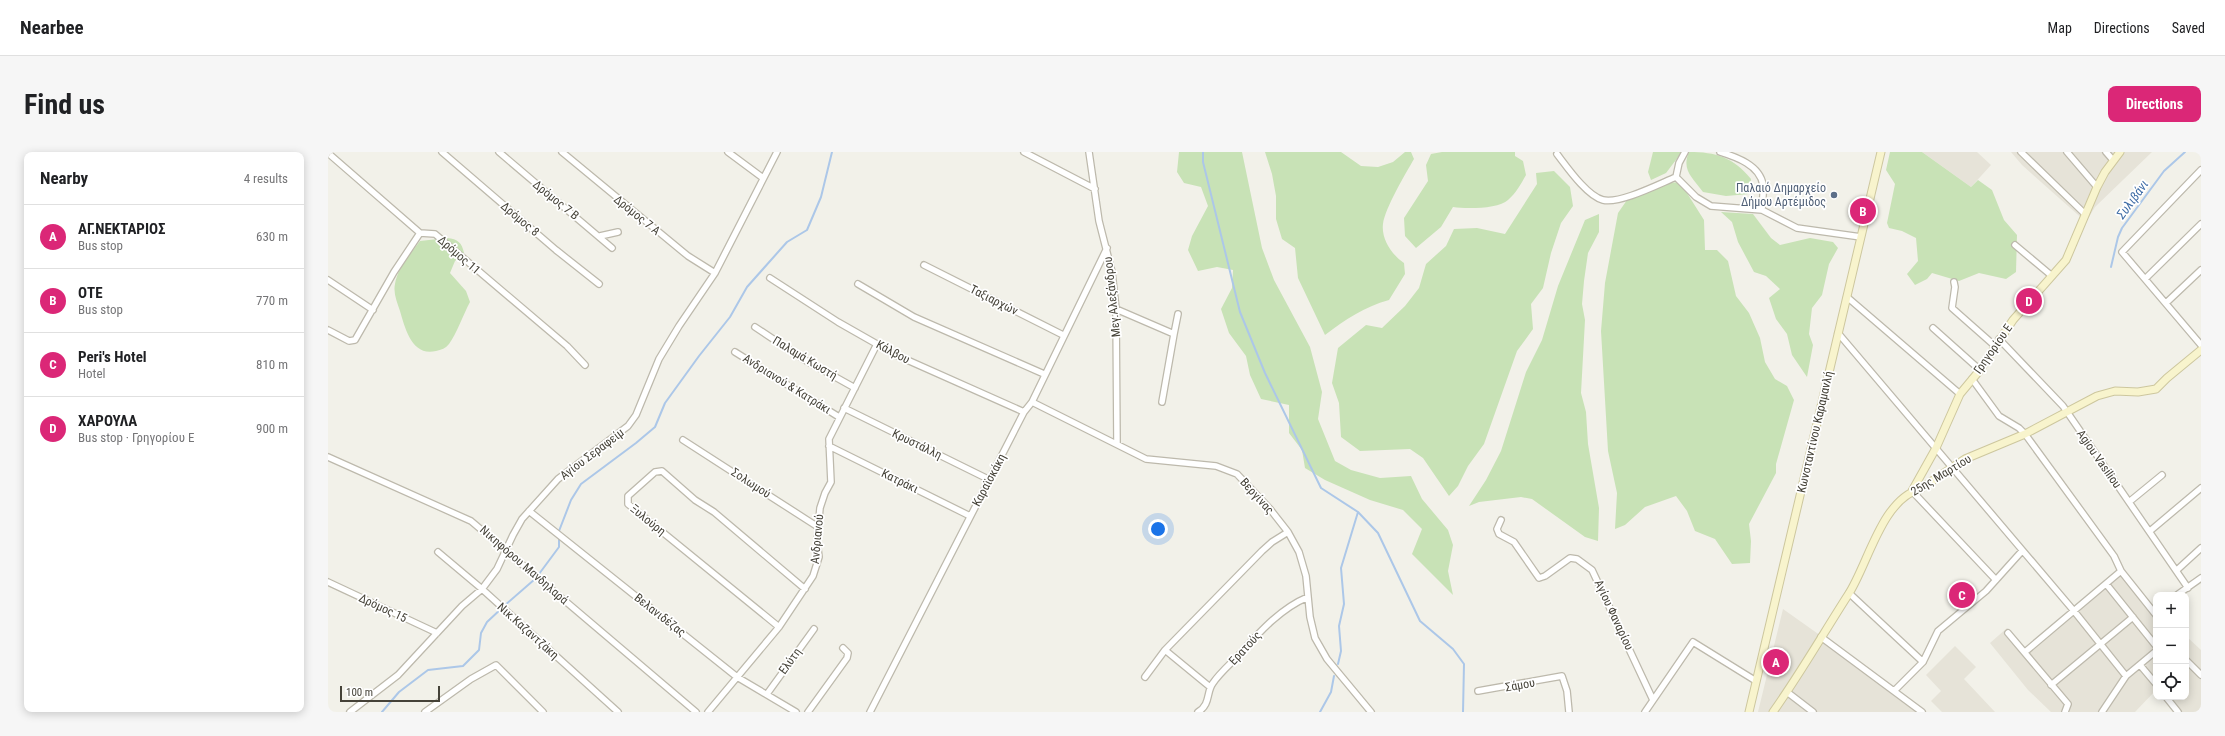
<!DOCTYPE html>
<html lang="en">
<head>
<meta charset="utf-8">
<style>
  :root { --surface:#fff; --page:#f6f6f6; --text:#202124; --muted:#757577; --line:#e0e0e0; --accent:#db2777 }
  body { margin:0; font-family:"Roboto Condensed",sans-serif; background:var(--page); color:var(--text) }
  .controls { position:absolute; right:12px; bottom:12px; display:grid; overflow:hidden; border-radius:8px; box-shadow:0 2px 10px #0003 }
  .controls button { width:36px; height:36px; display:grid; place-items:center; padding:0; border:0; border-bottom:1px solid var(--line); background:var(--surface); color:var(--text); font:20px sans-serif }
  .scale { position:absolute; left:12px; bottom:10px; width:100px; box-sizing:border-box; padding-left:4px; border:2px solid #454238; border-top:0; font-size:11px; line-height:14px; white-space:nowrap; color:#454238; -webkit-text-stroke:3px #fff; paint-order:stroke }
  .you { position:absolute; left:830px; top:377px; width:14px; height:14px; margin:-10px; border:3px solid #fff; border-radius:50%; background:#1a73e8; box-shadow:0 0 0 6px #1a73e833 }
  .badge { display:grid; place-items:center; width:26px; height:26px; border-radius:50%; background:var(--accent); color:#fff; font-size:13px; font-weight:700 }
  .pin { position:absolute; translate:-50% -50%; border:2px solid #fff; box-shadow:0 1px 4px #0006 }
  .list { margin:0; padding:0; list-style:none }
  h2 { display:flex; justify-content:space-between; align-items:center; height:52px; margin:0; padding:0 16px; font-size:17px }
  h2 small { font-size:13px; font-weight:400; color:var(--muted) }
  .list li { display:grid; grid-template-columns:26px 1fr auto; gap:12px; align-items:center; box-sizing:border-box; height:64px; padding:0 16px; border-top:1px solid var(--line) }
  .list b { display:block; font-size:15px; white-space:nowrap }
  .list p { margin:0; font-size:13px; white-space:nowrap; color:var(--muted) }
  .list em { font-size:13px; font-style:normal; color:var(--muted) }
  .icon { flex:none; width:22px; height:22px; fill:none; stroke:currentColor; stroke-width:2; stroke-linecap:round; stroke-linejoin:round }
  .map { position:relative; flex:none; width:1873px; height:560px; overflow:hidden; border-radius:8px }
  header { display:flex; align-items:center; gap:24px; box-sizing:border-box; height:56px; padding:0 20px; background:var(--surface); border-bottom:1px solid var(--line) }
  header strong { font-size:19px }
  nav { display:flex; gap:22px; margin-inline-start:auto; font-size:14px }
  .intro { display:flex; align-items:center; justify-content:space-between; box-sizing:border-box; height:96px; padding:0 24px }
  h1 { margin:0; font-size:28px }
  .button { padding:10px 18px; border-radius:8px; background:var(--accent); color:#fff; font-size:14px; font-weight:700 }
  main { display:flex; gap:24px; padding:0 24px }
  aside { flex:1; background:var(--surface); border-radius:8px; box-shadow:0 2px 10px #0003 }
  .map>svg:first-child { display:block }
  .residential { fill:#e6e3d8 }
  .green { fill:#c8e2b6 }
  .lines { fill:none; stroke-linecap:round; stroke-linejoin:round }
  .stream { stroke:#acc7e8; stroke-width:2 }
  .street-casing { stroke:#bdb9ac; stroke-width:8 }
  .secondary-casing { stroke:#cdc79e; stroke-width:9 }
  .street { stroke:#fff; stroke-width:5.5 }
  .secondary { stroke:#f8f4cd; stroke-width:7 }
  .service-dot { fill:#5c6f8a; stroke:#fff; stroke-width:1.5 }
  .labels { text-anchor:middle; stroke-width:3.5; stroke-linejoin:round; paint-order:stroke }
  .service-label { font-size:12px; fill:#4e5e75; stroke:#fff; text-anchor:end }
  .street-label { font-size:12px; fill:#454238; stroke:#fff }
  .water-label { font-size:13px; font-style:italic; fill:#3d6ba5; stroke:#fff }
</style>
</head>
<body>
<header>
<strong>Nearbee</strong>
<nav><a>Map</a><a>Directions</a><a>Saved</a></nav>
</header>
<div class="intro"><h1>Find us</h1><a class="button">Directions</a></div>
<main>
<aside>
<h2>Nearby<small>4 results</small></h2>
<ul class="list">
<li><span class="badge">A</span><div><b>ΑΓ.ΝΕΚΤΑΡΙΟΣ</b><p>Bus stop</p></div><em>630 m</em></li>
<li><span class="badge">B</span><div><b>ΟΤΕ</b><p>Bus stop</p></div><em>770 m</em></li>
<li><span class="badge">C</span><div><b>Peri's Hotel</b><p>Hotel</p></div><em>810 m</em></li>
<li><span class="badge">D</span><div><b>ΧΑΡΟΥΛΑ</b><p>Bus stop · Γρηγορίου Ε</p></div><em>900 m</em></li>
</ul>
</aside>
<div class="map">
<svg width="1873" height="560" viewBox="0 0 1873 560">
  <rect width="100%" height="100%" fill="#f2f1e9"/>
  <path class="residential" d="M1594 0H1649L1663 13 1643 35Z
    M1683 0H1824L1767 55 1758 70 1694 13Z
    M1791 418 1828 465V538L1807 560H1723L1700 538 1662 491 1679 476 1698 499Z
    M1455 457 1568 537 1597 560H1430Z
    M1858 484 1873 498V560H1846L1834 545H1858Z
    M1627 494 1648 515 1636 527 1667 560H1614L1603 549 1613 539 1598 523Z"/>
  <path class="green" d="M851 0H914L934 96 946 128 982 195 994 240 990 267 1007 309 1023 318 1052 326 1083 324 1094 347 1120 378 1125 393 1120 419 1125 443 1084 402 1094 377 1075 358 1042 348 997 328 977 316 974 298 961 281V253L933 247 922 223 918 204 901 181 893 157 904 136 905 118 889 115 870 119 860 98 864 84 880 54 873 35 856 31 849 20Z
    M937 0H1013L1033 14 1050 15 1065 10 1077 0H1083L1086 7C1078 21 1057 56 1055 72 1053 87 1064 103 1076 111L1077 122 1061 148C1036 155 1018 167 997 183L970 126 967 96 954 87 948 67V44L944 22Z
    M1114 0H1187V4L1195 9 1198 23C1193 32 1188 41 1180 48 1171 57 1138 57 1125 55L1113 75 1088 96 1077 84 1076 66 1100 29 1098 13 1103 2Z
    M1325 0H1354L1338 21 1323 28 1320 20Z
    M1361 0C1388 0 1405 5 1423 27L1421 42 1398 44 1375 40C1365 26 1353 18 1361 0Z
    M1562 0H1594L1643 35 1650 28 1664 38 1676 68 1689 83 1688 120 1678 127 1651 121 1631 129 1604 121 1599 127 1587 133 1579 122 1590 109 1588 86 1574 79 1561 76 1559 71 1567 32 1558 18Z
    M1226 19 1242 35 1245 54 1233 71 1223 101 1215 136 1203 152 1205 177 1189 199 1156 292 1140 314 1130 334 1121 344 1095 306 1082 297 1032 299 1013 285 1011 251 1004 231 1010 196 1038 173 1054 176 1077 154 1091 136 1098 112 1118 94 1126 77 1149 76 1177 82 1209 32 1208 21Z
    M1352 30 1376 68 1377 98H1389L1400 109 1408 144 1421 161 1432 186 1437 210 1447 227 1459 234 1466 248 1448 312V321L1421 372 1423 389 1422 411 1404 412 1387 387 1367 379 1359 359 1348 344 1317 355 1297 373 1287 377 1289 341 1280 299 1273 179 1277 131 1290 61 1299 48 1340 31Z
    M1393 60 1425 62 1443 86 1452 93 1482 86 1505 90 1510 96 1501 112 1494 143 1484 156 1481 182 1485 193 1479 225 1464 203 1459 182 1448 167 1441 146 1452 137 1438 124 1426 120 1410 90 1404 70Z
    M1271 62V80L1260 101 1256 129 1254 152 1257 168 1253 241 1258 260 1260 292 1271 356 1270 389 1257 385 1204 347 1193 345 1151 350 1141 354 1158 328 1173 299 1198 220 1214 188 1230 134 1257 68Z
    M119 86C130 87 134 91 136 101L127 109 122 121 138 139 142 150C136 161 128 183 121 192 118 196 113 198 108 199 84 205 77 176 72 159 69 150 65 141 67 132 69 117 83 101 92 89Z"/>
  <g class="lines">
    <path class="stream" d="M875 0V10L912 160 937 221 993 336 1030 360 1050 381 1092 469 1125 497 1136 512 1135 560
      M1783 115 1790 85 1794 76 1836 19 1857 0
      M231 379 243 348 253 332 308 291 327 275 337 251 371 204 402 165 419 135 459 90 479 78 493 45 504 0
      M211 422 231 395V385
      M176 454 207 427
      M1010 512 1013 499 1011 474 1016 452 1013 416 1030 360
      M54 560 71 540 100 518 135 514 151 498 153 481 159 470 174 456
      M992 560 1003 540 1006 524"/>
    <defs>
      <path id="street" d="M114 0 228 98 271 132
        M171 0 284 96
        M234 0 360 104 387 121
        M400 0 435 26
        M696 0 767 37
        M761 0 771 69 784 120 788 157 789 292
        M1357 0 1351 11 1348 25 1368 45 1383 54 1434 58 1469 76 1533 85
        M1392 0C1408 5 1432 13 1435 33 1436 41 1434 50 1434 58
        M1693 0 1757 62
        M1739 0 1769 35
        M1778 0 1785 8
        M0 1 92 81 107 82 239 194 257 213
        M1229 2C1239 15 1259 44 1275 48 1292 52 1331 32 1348 25
        M1873 18 1794 100 1873 193
        M272 84 290 80
        M1687 93 1724 124
        M596 113 735 183
        M442 126 510 170 568 203 696 260
        M1818 126 1873 72
        M0 128 45 158
        M1626 130 1627 135 1624 156 1667 194
        M530 132 586 165 716 222
        M1519 145 1632 242
        M1838 151 1873 118
        M788 157 846 182 834 250
        M427 175 475 207 527 236
        M1605 176 1652 218
        M0 178 21 189 27 188 66 120 92 81
        M1510 181 1746 459 1798 524
        M846 182 850 162
        M1671 187 1735 254 1860 436
        M407 200 511 265
        M1644 227 1671 264 1691 276 1697 282 1786 404 1793 419 1828 463
        M704 250 818 307 888 314 909 322 942 357 960 380 971 400 978 424 982 465 987 486 999 507 1043 560
        M516 256 662 328
        M355 288 490 375
        M501 294 642 364
        M0 305 143 369 368 560
        M1584 339 1668 428
        M1801 350 1834 323
        M201 359 409 525 468 560
        M1173 368 1169 377 1171 382 1186 390 1211 426 1217 424 1242 406 1249 407 1264 418 1325 548
        M1822 379 1873 336
        M110 400 154 437 290 560
        M1849 418 1873 396
        M0 430 109 481
        M1779 433 1828 494
        M1521 441 1595 510
        M1849 443 1873 426
        M451 475 300 352V344L327 320 334 319 367 348 386 360 477 437
        M1680 481 1740 552 1737 560
        M1493 485 1594 560
        M1697 500 1793 419
        M1858 508 1873 523
        M1812 513 1828 532
        M817 525 837 498
        M1723 533 1805 465
        M882 535 837 498 934 399 944 390 960 380
        M1150 539 1234 524 1239 539 1241 560
        M1566 539 1595 510 1610 479 1658 439 1694 399
        M1459 540 1485 560
        M439 542 486 477
        M1838 545 1850 560
        M22 560 70 523 134 454 154 437 169 417 185 383 194 367 230 327 300 274 308 263 331 207 351 174 387 121 449 0
        M97 560 143 527 168 513 215 560
        M380 560 451 475 485 424 491 405 489 389 492 356 497 341 503 330 501 287 549 192
        M480 560 519 506 520 501 515 496
        M542 560 696 260 704 250 779 96
        M870 560C883 552 878 540 885 531 891 522 900 514 908 506 929 483 951 457 980 445
        M1317 560 1365 490 1428 529
        M1774 560 1798 524 1828 499"/>
      <path id="secondary" d="M1584 339 1608 296 1632 242 1652 218 1685 168 1738 108 1769 35 1777 20 1792 0
        M1421 560 1553 0
        M1445 560C1472 522 1495 482 1520 443 1540 413 1553 348 1592 337L1637 307 1697 282 1769 244 1787 239 1810 240 1828 237 1839 226 1873 198"/>
    </defs>
    <use href="#street" class="street-casing"/>
    <use href="#secondary" class="secondary-casing"/>
    <use href="#street" class="street"/>
    <use href="#secondary" class="secondary"/>
  </g>
  <circle class="service-dot" cx="1506" cy="43" r="4"/>
  <g class="labels">
    <g class="service-label">
      <text x="1498" y="40">Παλαιό Δημαρχείο<tspan x="1498" dy="14">Δήμου Αρτέμιδος</tspan></text>
    </g>
    <g class="street-label">
      <text transform="translate(228 48) rotate(39)" y="4">Δρόμος 7 Β</text>
      <text transform="translate(309 63) rotate(39)" y="4">Δρόμος 7 Α</text>
      <text transform="translate(192 67) rotate(40)" y="4">Δρόμος 8</text>
      <text transform="translate(131 103) rotate(41)" y="4">Δρόμος 11</text>
      <text transform="translate(784 145) rotate(-96)" y="4">Μεγ.Αλεξάνδρου</text>
      <text transform="translate(666 148) rotate(27)" y="4">Ταξιαρχών</text>
      <text transform="translate(1665 197) rotate(-55)" y="4">Γρηγορίου Ε</text>
      <text transform="translate(565 200) rotate(28)" y="4">Κάλβου</text>
      <text transform="translate(477 206) rotate(31)" y="4">Παλαμά Κωστή</text>
      <text transform="translate(459 232) rotate(32)" y="4">Ανδριανού &amp; Κατράκι</text>
      <text transform="translate(1487 280) rotate(-77)" y="4">Κωνσταντίνου Καραμανλή</text>
      <text transform="translate(589 292) rotate(26)" y="4">Κρυστάλλη</text>
      <text transform="translate(264 302) rotate(-37)" y="4">Αγίου Σεραφείμ</text>
      <text transform="translate(1771 307) rotate(55)" y="4">Agiou Vasiliou</text>
      <text transform="translate(1613 323) rotate(-31)" y="4">25ης Μαρτίου</text>
      <text transform="translate(661 328) rotate(-62)" y="4">Καραϊσκάκη</text>
      <text transform="translate(572 329) rotate(26)" y="4">Κατράκι</text>
      <text transform="translate(423 331) rotate(33)" y="4">Σολωμού</text>
      <text transform="translate(929 344) rotate(48)" y="4">Βεργίνας</text>
      <text transform="translate(320 368) rotate(39)" y="4">Ξυλούρη</text>
      <text transform="translate(489 387) rotate(-85)" y="4">Ανδριανού</text>
      <text transform="translate(196 413) rotate(41)" y="4">Νικηφόρου Μανδηλαρά</text>
      <text transform="translate(55 456) rotate(25)" y="4">Δρόμος 15</text>
      <text transform="translate(332 463) rotate(38)" y="4">Βελανιδέζας</text>
      <text transform="translate(1286 463) rotate(65)" y="4">Αγίου Φαναρίου</text>
      <text transform="translate(200 479) rotate(42)" y="4">Νικ.Καζαντζάκη</text>
      <text transform="translate(917 496) rotate(-47)" y="4">Ερατούς</text>
      <text transform="translate(462 509) rotate(-54)" y="4">Ελύτη</text>
      <text transform="translate(1192 533) rotate(-10)" y="4">Σάμου</text>
    </g>
    <g class="water-label">
      <text transform="translate(1804 47) rotate(-54)" y="5">Συλιβάνι</text>
    </g>
  </g>
</svg>
<div class="controls">
<button>+</button>
<button>−</button>
<button><svg class="icon" aria-label="locate" viewBox="0 0 24 24"><circle cx="12" cy="12" r="6"/><path d="M12 2v4M12 18v4M2 12h4M18 12h4"/></svg></button>
</div>
<div class="scale">100 m</div>
<div class="you"></div>
<div class="pin badge" style="left:1448px;top:510px">A</div>
<div class="pin badge" style="left:1535px;top:59px">B</div>
<div class="pin badge" style="left:1634px;top:443px">C</div>
<div class="pin badge" style="left:1701px;top:149px">D</div>
</div>
</main>
</body>
</html>
